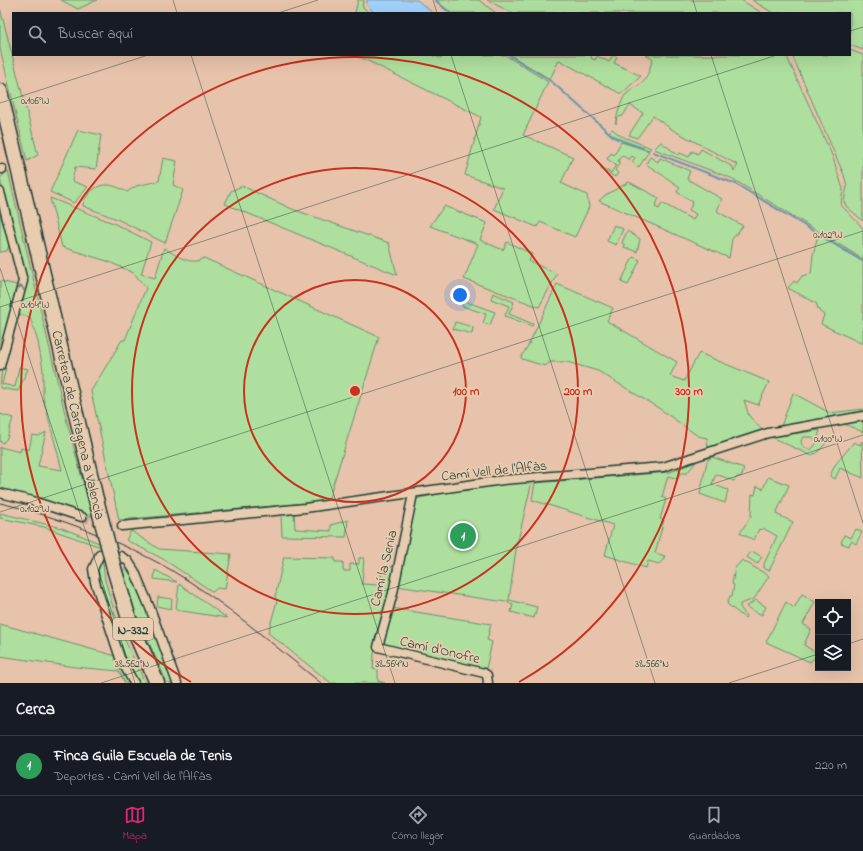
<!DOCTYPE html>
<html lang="es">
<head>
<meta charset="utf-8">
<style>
  :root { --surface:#171b24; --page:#242831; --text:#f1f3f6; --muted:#9ea1a6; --line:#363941; --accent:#db2777 }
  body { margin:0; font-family:"Indie Flower",sans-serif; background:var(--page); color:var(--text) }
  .controls { position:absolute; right:12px; bottom:12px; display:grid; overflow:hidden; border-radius:0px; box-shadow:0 4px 16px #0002 }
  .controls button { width:36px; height:36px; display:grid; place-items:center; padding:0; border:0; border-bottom:1px solid var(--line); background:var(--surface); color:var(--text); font:20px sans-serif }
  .you { position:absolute; left:460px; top:295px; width:14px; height:14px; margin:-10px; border:3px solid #fff; border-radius:50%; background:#1a73e8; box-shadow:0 0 0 6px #1a73e833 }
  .badge { display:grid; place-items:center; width:26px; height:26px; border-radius:50%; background:var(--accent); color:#fff; font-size:13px; font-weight:700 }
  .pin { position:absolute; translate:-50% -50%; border:2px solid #fff; box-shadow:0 1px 4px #0006 }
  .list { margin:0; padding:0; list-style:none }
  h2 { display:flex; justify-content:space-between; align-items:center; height:52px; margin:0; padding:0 16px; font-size:17px }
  h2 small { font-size:13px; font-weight:400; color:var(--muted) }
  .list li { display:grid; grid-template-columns:26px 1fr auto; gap:12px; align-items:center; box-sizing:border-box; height:60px; padding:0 16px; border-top:1px solid var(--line) }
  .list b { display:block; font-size:15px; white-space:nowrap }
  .list p { margin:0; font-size:13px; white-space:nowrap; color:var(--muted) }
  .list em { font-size:13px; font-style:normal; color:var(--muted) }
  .icon { flex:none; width:22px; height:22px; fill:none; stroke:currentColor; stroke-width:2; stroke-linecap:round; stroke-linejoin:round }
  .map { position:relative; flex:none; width:863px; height:683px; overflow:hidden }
  .search { position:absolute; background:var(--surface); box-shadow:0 4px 16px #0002; left:12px; right:12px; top:12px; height:44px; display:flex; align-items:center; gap:10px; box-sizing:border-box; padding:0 14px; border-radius:0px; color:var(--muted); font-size:15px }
  .sheet { height:112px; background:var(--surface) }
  nav { display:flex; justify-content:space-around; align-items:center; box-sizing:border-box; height:56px; border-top:1px solid var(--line); background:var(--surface); font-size:11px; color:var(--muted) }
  nav a { display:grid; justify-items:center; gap:2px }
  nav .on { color:var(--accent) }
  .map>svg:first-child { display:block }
  .green { fill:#afdf9e; stroke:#678e69 }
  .water { fill:#a0d2fd; stroke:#6c96ad }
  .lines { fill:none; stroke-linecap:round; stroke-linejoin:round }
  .stream { stroke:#6c96ad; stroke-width:2 }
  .street-tunnel { stroke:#c0a893; stroke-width:8; stroke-dasharray:8 4; stroke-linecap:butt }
  .street-casing { stroke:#1f3d34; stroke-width:11 }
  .highway-casing { stroke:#1f3d34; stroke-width:17 }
  .street { stroke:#e8ccaf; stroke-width:8 }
  .highway { stroke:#e8ccaf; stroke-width:14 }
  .tram { stroke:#1f3d34; stroke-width:1 }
  .highway-bridge-casing { stroke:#1f3d34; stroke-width:17; stroke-linecap:butt }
  .highway-bridge { stroke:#e8ccaf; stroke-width:14 }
  .oneway { stroke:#797d6b }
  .ticks { fill:none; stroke:#1f3d34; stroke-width:1; stroke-opacity:0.45 }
  .ring { fill:none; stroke:#c8321e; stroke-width:2 }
  .labels { text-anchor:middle; stroke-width:3.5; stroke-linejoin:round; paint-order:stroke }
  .shield { fill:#e8ccaf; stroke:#5b6859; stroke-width:1 }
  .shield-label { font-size:13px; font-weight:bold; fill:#1f3d34 }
  .street-label { font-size:14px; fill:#1f3d34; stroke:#e8ccaf }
  .ticks-label { font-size:10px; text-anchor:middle; fill:#1f3d34; stroke:#e8ccaf; stroke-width:3.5; stroke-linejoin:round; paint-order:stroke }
  .centre { fill:#c8321e; stroke:#e8ccaf; stroke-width:2 }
  .ring-label { font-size:12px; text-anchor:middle; font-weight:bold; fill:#c8321e; stroke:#e8ccaf; stroke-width:3.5; stroke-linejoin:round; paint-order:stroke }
</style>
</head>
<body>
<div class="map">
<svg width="863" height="683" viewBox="0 0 863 683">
  <rect width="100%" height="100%" fill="#e8c3ab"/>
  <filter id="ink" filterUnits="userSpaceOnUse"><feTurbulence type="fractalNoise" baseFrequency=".025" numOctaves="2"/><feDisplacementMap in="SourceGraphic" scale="8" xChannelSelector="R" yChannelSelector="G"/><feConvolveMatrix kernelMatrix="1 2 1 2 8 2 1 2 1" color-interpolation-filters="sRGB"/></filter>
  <g filter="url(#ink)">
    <path class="green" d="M61 0H97L78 9Z
      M358 0H364L362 6 369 13H355Z
      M436 0H479L496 13H451Z
      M487 0H741L762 13H512Z
      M752 0H863V50L850 45V13H773Z
      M0 8 38 155 27 161 0 48Z
      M850 50 863 55V221L846 206 844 201 847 186 844 175 792 55H850Z
      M356 55H431L440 58 449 55H505L548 82 523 135 573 157 561 183 587 195 589 207 575 237 540 222 537 227 494 209 503 188 465 175 481 117Z
      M510 55H592L591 58 595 60 597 56 609 62 613 55 617 57 614 63 641 76 621 94 559 60 550 79Z
      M645 55H786L832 155 843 189 841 205 863 228V259L731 178 654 149 661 142 678 155 680 153 689 157 692 151 698 154 701 149 733 167 734 171 738 165 673 130 653 116 637 138 629 135 643 113 630 105 622 117 620 116 616 120V124C615 119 622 99 625 95 630 90 638 87 643 82 648 77 650 66 653 59Z
      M612 129 621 136 651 148 649 150 624 142 609 132Z
      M78 130 101 135 96 169 75 167 72 181 88 187 74 203 50 192Z
      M621 142 649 151 639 167 632 162 635 158 632 156 629 160 622 155 618 161 620 163 615 170 618 173 615 177 601 169 602 167 611 173 616 165 607 159 611 153 614 155Z
      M650 157 658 162 660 158 690 171 687 179 722 199 717 211 743 226 732 239 729 258 599 201 604 196 629 182 659 198 655 207 659 209 662 203 693 220 696 214 689 210 693 202 677 192 680 187 646 164Z
      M163 158 177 161 173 185 183 190 165 243 117 219 83 206C83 201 86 198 88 195 101 180 112 184 127 192L136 186 159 181Z
      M8 171 66 418 92 516 0 490V447L20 452 21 448 29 450 32 435 39 436 46 432 38 466 62 470 43 397V370L38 342 30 317 16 314 24 288 0 178Z
      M242 186 292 209 389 243 397 275 225 204 231 191Z
      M50 198 113 223 151 242 141 274 155 278 164 248C176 255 191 267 204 258L379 337 328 501 119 520 91 391 122 340H125L146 288 134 273 107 261 62 247Z
      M444 206 487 223 480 240 503 250 507 242 532 254 529 261 557 274 539 307 464 279 478 244 430 226Z
      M0 211 10 242 7 251 0 252Z
      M614 225 623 229 616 245 607 241Z
      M627 231 640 239 637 252 624 247 625 245 622 243Z
      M818 235 863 262V344L821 324 824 315 819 311 816 303 788 288 794 281 797 283 802 276 811 274 813 255Z
      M633 257 640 260 628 285 621 282Z
      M0 281 17 285 0 356Z
      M557 284 613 308 607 321 677 362 670 376 684 381 699 353 769 382 758 405 744 400 749 416 763 431 708 449 707 438 698 436 660 409 598 371 567 362H550L545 366 522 359 521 357 529 344Z
      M493 293 514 302 509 314 533 324 532 326 505 316 509 306 491 299Z
      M464 301 495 312 490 325 483 323 486 314 462 306Z
      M455 322 473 327 472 334 453 329Z
      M2 367 6 368 2 384 15 387 19 367 28 369 18 391 0 388Z
      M793 393 830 413 863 409V413L780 429Z
      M0 414 13 418 7 438 3 443 0 442Z
      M863 419V432L842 423Z
      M820 430 818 437 815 440 812 437H803L801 441C801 446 805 448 811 450L820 439 826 443 816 454 814 453 812 456 771 437Z
      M862 441 863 478 840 468 835 479 830 476 835 465 854 442 860 445Z
      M712 457 744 468 742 476 737 477 734 481 716 474 712 484 728 490 725 503 700 494 707 461Z
      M696 462 687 473H680L678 479 668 476 662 497 666 499 660 519 664 520 655 553 665 556 663 560 659 564 648 561 646 568 605 555 613 525 532 500 535 483 670 472Z
      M768 477 789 485 776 514 793 522 769 571 764 568V564L777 536 763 528 762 530 759 529 754 540 740 533 751 516 752 494 755 495 757 486 763 489Z
      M532 481 516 549 509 600 537 607 534 618 511 612 513 605 508 603V600L506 602 396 586 415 499 466 488Z
      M294 512 295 529 331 531V525L348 520 346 537 282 536 281 514Z
      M0 513 62 528 99 543 101 547 44 527 0 518Z
      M856 529 862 532 856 544 851 541 849 546 841 543 844 535 851 538Z
      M131 531 159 549 231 554 225 589 217 588 213 592 163 559 126 540Z
      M752 551 762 557 757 564 747 557Z
      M102 556 105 580 119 627 145 683H137L122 656 102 601 96 566Z
      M284 557 335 558V562H343V571H350V564H359V558H364L362 584 380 585 382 568 396 566 374 654 373 669 378 670V681L385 683H331L268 633 277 601 275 597Z
      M742 560 769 576 754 599 740 604V607L746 616 745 618 727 604 730 596H732L734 585 732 584 735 568Z
      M126 567 130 569 137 582 173 683H168L164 676 136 614 123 571Z
      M155 570 177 582 154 579Z
      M179 584 185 588 227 618 176 610Z
      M802 594 815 602 803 624 811 629 804 645 818 654 810 662 766 642 786 602 794 608Z
      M158 597 172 599 171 609 157 606Z
      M756 600 766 607 764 611 762 612V615L746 607Z
      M391 608 491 624 487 640 492 642 486 669 381 647Z
      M0 624 116 656 130 683H125L119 671 75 667 0 656Z"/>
    <path class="water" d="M367 0H417L433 13H374L367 4Z"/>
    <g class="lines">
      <path class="stream" d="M435 0 450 13
        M509 55 552 82 615 138 643 148
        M653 152 736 184 863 261"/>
      <path class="street-tunnel" d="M82 517 104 525 122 526"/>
      <defs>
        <path id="street" d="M0 169H2
          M0 192 23 281 0 366
          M0 493 33 501 82 517
          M413 494 393 593 378 647 484 673 487 675 488 683
          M122 526 305 508 503 480 663 467 768 433 863 416
          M100 554 93 569 95 582 120 658 134 683
          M120 556 128 561 135 572 150 608 177 683"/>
        <path id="highway" d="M0 91 96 499
          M115 572 129 619 157 683"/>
      </defs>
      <use href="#street" class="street-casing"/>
      <use href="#highway" class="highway-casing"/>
      <use href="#street" class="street"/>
      <use href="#highway" class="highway"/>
      <path class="tram" d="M0 503C54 515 123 542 171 570 225 602 272 644 321 683"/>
      <defs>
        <path id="highway-bridge" d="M96 499 115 572"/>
      </defs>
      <use href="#highway-bridge" class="highway-bridge-casing"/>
      <use href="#highway-bridge" class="highway-bridge"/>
    </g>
    <defs><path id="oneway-chevron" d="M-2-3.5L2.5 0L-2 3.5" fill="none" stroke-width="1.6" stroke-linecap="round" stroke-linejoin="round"/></defs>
    <use class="oneway" href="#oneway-chevron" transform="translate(21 288) rotate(-79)"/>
  </g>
  <path class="ticks" d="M173 0 177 13M433 0 437 13M693 0 697 13M278 13 318 0M850 31 863 27M191 55 395 683M451 55 655 683M711 55 863 523M0 103 148 55M0 268 135 683M0 307 777 55M0 512 863 231M848 644 863 639M101 683 863 435M729 683 818 654"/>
  <g class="ring">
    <circle cx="355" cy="391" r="111"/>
    <circle cx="355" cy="391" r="223"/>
    <path d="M191 682A334 334 0 1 1 519 682"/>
  </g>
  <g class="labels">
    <rect class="shield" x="113" y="618" width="40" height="22" rx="3"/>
    <g class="shield-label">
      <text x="133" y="634">N-332</text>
    </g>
    <g class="street-label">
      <text transform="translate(79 425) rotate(77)" y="5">Carretera de Cartagena a Valencia</text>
      <text transform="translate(494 470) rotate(-6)" y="5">Camí Vell de l'Alfàs</text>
      <text transform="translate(383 568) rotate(-77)" y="5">Camí la Senia</text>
      <text transform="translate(440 649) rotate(13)" y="5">Camí d'Onofre</text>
    </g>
  </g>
  <g class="ticks-label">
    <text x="35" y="104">0.106°W</text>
    <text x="828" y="238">0.102°W</text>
    <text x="35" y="308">0.104°W</text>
    <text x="828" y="442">0.100°W</text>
    <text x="35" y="512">0.102°W</text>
    <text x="132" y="667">38.562°N</text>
    <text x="392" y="667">38.564°N</text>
    <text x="652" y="667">38.566°N</text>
  </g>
  <circle cx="355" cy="391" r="6" class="centre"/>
  <g class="ring-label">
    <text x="466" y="395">100 m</text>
    <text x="578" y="395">200 m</text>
    <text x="689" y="395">300 m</text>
  </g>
</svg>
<div class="controls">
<button><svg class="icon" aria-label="locate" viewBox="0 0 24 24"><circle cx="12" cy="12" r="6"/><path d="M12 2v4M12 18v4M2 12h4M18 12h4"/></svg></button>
<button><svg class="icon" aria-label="layers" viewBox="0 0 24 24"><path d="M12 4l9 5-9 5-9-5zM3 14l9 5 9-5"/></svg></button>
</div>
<div class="you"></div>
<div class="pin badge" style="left:463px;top:536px;background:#2e9e5b">1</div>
<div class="search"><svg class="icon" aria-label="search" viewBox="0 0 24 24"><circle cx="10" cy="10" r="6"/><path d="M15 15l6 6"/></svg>Buscar aquí</div>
</div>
<section class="sheet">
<h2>Cerca<small></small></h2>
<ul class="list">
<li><span class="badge" style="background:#2e9e5b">1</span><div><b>Finca Guila Escuela de Tenis</b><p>Deportes · Camí Vell de l'Alfàs</p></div><em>220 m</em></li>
</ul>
</section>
<nav>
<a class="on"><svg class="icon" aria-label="map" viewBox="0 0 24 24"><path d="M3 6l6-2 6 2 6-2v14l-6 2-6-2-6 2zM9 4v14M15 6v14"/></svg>Mapa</a>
<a><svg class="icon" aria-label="directions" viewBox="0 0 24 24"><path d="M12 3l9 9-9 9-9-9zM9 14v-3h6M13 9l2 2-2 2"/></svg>Cómo llegar</a>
<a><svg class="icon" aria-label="saved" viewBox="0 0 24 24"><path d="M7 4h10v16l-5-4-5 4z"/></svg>Guardados</a>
</nav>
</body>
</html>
